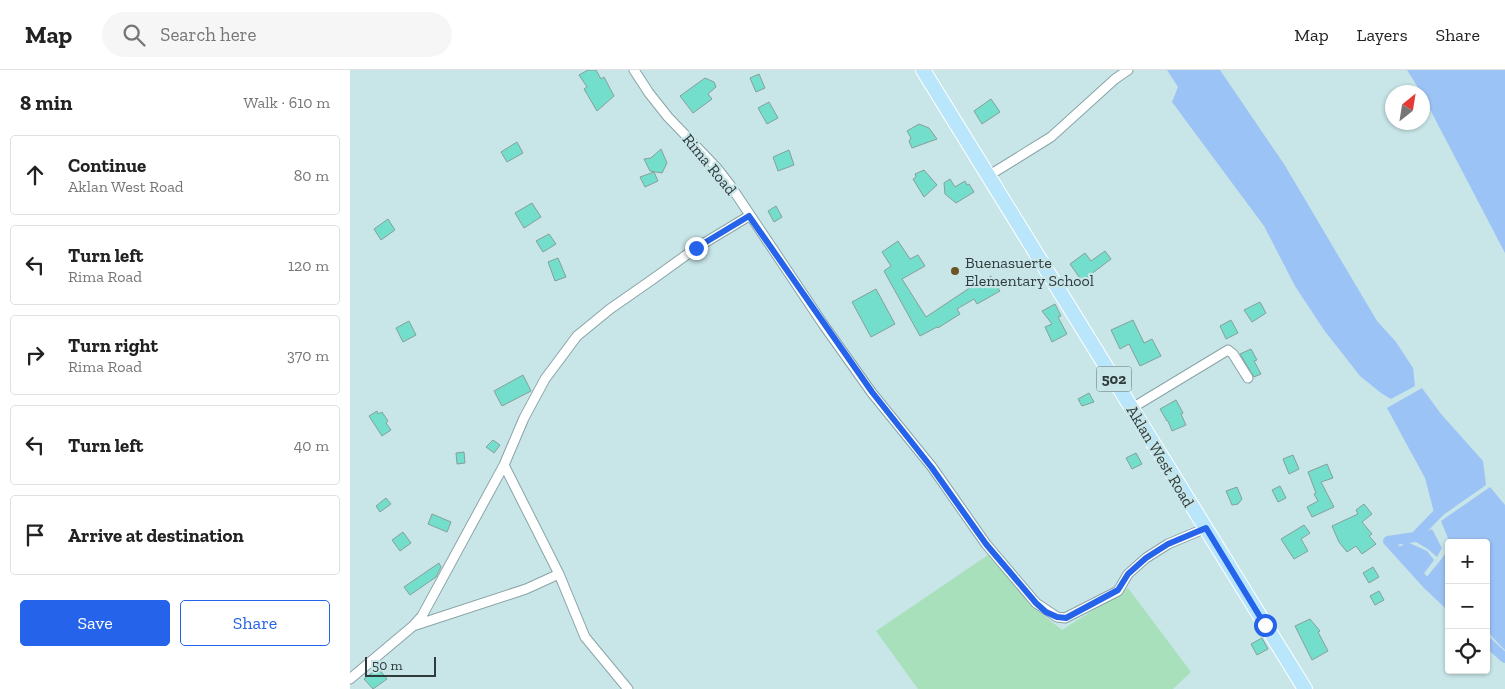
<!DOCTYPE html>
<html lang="en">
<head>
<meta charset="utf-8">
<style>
  :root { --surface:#fff; --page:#f6f6f6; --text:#222; --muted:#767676; --line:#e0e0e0; --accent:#2563eb }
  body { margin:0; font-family:"Zilla Slab",serif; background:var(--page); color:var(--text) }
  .controls { position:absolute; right:15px; bottom:15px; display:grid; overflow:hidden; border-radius:5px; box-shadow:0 1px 4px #0004 }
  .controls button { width:45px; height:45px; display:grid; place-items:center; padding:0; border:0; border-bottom:1px solid var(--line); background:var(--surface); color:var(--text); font:25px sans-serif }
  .compass { position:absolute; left:1035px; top:15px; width:45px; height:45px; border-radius:50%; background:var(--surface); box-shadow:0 1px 4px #0004; rotate:30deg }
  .scale { position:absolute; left:15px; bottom:12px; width:71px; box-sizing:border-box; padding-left:5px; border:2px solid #2f3b3c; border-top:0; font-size:14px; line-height:18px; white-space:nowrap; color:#2f3b3c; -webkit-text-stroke:4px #c8e5e8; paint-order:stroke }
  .stop { position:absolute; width:15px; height:15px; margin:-11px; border:4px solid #2563eb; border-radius:50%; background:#fff }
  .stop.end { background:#2563eb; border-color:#fff; box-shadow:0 1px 5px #0008 }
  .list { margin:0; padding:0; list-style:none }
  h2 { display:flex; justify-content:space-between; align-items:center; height:65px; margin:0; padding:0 20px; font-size:21px }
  h2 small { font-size:16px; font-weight:400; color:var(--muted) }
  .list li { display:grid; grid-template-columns:32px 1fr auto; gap:15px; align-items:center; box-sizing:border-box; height:80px; margin:0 10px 10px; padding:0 10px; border:1px solid var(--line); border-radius:5px }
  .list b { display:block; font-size:19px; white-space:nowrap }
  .list p { margin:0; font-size:16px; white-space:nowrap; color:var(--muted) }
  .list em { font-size:16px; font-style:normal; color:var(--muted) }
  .actions { display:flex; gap:10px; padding:15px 20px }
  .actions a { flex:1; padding:11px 0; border:1px solid var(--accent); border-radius:5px; text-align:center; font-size:18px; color:var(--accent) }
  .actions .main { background:var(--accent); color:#fff }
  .icon { flex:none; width:28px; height:28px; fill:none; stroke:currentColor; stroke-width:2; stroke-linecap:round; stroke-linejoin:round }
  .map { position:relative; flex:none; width:1155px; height:619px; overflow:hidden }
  header { display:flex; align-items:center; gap:30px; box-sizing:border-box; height:70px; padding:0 25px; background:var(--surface); border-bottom:1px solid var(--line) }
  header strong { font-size:24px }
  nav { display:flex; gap:28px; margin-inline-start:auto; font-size:18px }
  .search { width:350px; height:45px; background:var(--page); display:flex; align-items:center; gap:12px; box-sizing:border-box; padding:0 18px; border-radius:28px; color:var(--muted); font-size:19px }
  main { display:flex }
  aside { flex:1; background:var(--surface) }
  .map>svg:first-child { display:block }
  .green { fill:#a7e0bb }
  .water { fill:#9cc3f5 }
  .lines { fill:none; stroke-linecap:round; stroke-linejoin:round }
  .canal { stroke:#9cc3f5; stroke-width:10 }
  .building { fill:#72decb; stroke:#86a09a }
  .street-casing { stroke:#89a4a7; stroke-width:11 }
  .primary-casing { stroke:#fff; stroke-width:16 }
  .street { stroke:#fff; stroke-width:9 }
  .primary { stroke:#b9e6fb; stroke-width:14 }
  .route { stroke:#2563eb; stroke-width:6 }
  .poi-dot { fill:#6c5424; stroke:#c8e5e8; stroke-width:2 }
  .labels { text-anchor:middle; stroke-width:4.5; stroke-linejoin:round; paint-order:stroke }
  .shield { fill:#c8e5e8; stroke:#5d6e70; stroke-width:1 }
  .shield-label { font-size:15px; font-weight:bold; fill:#2f3b3c }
  .street-label { font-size:16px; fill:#2f3b3c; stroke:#c8e5e8 }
  .poi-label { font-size:16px; fill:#2f3b3c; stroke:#c8e5e8; text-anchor:start }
</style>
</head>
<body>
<header>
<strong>Map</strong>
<div class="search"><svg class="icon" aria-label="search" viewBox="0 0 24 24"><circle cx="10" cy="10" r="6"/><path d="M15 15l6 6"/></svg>Search here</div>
<nav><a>Map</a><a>Layers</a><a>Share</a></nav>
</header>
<main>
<aside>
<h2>8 min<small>Walk · 610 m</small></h2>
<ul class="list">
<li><svg class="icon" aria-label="ahead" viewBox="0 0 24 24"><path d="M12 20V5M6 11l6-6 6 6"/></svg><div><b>Continue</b><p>Aklan West Road</p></div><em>80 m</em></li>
<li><svg class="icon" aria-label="left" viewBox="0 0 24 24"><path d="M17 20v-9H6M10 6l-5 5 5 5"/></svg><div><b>Turn left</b><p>Rima Road</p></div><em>120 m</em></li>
<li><svg class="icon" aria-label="right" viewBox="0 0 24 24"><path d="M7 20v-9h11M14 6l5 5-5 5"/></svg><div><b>Turn right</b><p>Rima Road</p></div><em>370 m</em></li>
<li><svg class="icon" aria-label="left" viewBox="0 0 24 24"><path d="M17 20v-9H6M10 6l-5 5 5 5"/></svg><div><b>Turn left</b></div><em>40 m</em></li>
<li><svg class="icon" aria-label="arrive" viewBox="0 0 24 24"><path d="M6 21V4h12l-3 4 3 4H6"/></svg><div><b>Arrive at destination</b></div></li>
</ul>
<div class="actions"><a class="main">Save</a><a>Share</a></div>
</aside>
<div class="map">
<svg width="1155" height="619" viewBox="0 0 1155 619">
  <rect width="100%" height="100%" fill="#c8e5e8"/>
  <path class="green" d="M638 485 682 536 712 560 778 518 841 602 823 619H568L526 561Z"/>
  <path class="water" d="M817 0H870L934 94 1027 251 1046 272 1063 298 1065 316 1041 329 1031 323 1010 306 974 260 945 216 914 156 822 32 828 17Z
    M1057 0H1155V183L1073 26 1072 22H1071Z
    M1072 318 1091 344 1133 391 1136 415 1086 450 1075 408 1037 338Z
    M1140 417 1155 435V580L1145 570 1136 559V473H1100L1091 451Z
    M1082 459 1092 478 1087 487 1078 479 1061 469Z
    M1057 472 1077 481 1084 490 1072 506 1048 478Z
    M1097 482 1099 484V528L1076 508Z"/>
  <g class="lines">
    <path class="canal" d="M1092 436 1093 438 1065 467 1038 471 1078 515 1099 535
      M1136 571 1155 588"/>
  </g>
  <path class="building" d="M238 0H246L251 9 254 7 264 26 247 41 234 19 237 17 229 5Z
    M409 4 415 18 406 22 400 8Z
    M355 8 364 12 366 17 358 24 362 29 343 43 330 26Z
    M641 29 650 42 632 54 624 41Z
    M419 32 428 48 417 54 408 38Z
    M569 54 579 58 587 69 562 78 559 71 561 68 557 61Z
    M167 72 173 83 157 92 151 82Z
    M311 79 317 93 312 103 300 101 294 89 301 88Z
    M439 80 444 95 428 101 423 87Z
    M574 100 587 115 574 127 563 109 566 107 565 104Z
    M304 102 308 111 295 117 290 107Z
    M600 109 605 117 615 111 617 115 619 114 624 122 606 133 595 124 594 113Z
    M182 133 191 147 174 158 165 143Z
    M426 136 432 147 424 152 418 141Z
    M38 149 45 160 31 170 24 159Z
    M199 164 206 174 193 182 186 171Z
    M548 171 560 189 568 185 575 196 552 209 576 247 618 219 641 206 650 221 627 234 624 229 607 239 610 244 588 258 587 257 570 266 534 201 541 196 532 182Z
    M755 181 761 189 732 211 720 194 735 183 741 191Z
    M208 188 216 207 205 211 198 192Z
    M526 219 545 254 521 267 502 232Z
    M910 232 916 243 902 252 894 240Z
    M705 234 711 246 708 247 717 264 702 272 695 257 702 254 692 241Z
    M783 250 794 273 802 269 811 286 790 296 779 274 770 279 761 260Z
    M881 250 888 263 876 269 870 256Z
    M59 251 66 265 53 272 46 258Z
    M901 279 907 290 904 291 911 304 904 307 890 284Z
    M173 305 181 321 152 336 144 321Z
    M739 323 744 332 732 336 728 329Z
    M826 330 833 343 831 344 836 355 822 361 818 351H817L810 339Z
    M27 341 28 344 32 342 38 351 36 353 41 360 32 366 19 346Z
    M143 370 150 375 144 383 136 377Z
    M114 382 115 393 107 394 106 383Z
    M786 383 792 394 782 399 776 388Z
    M943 385 949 399 939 404 933 389Z
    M977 394 983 408 971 412 984 437 962 447 957 437 968 431 964 424 966 423 958 402Z
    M930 416 936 428 928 432 922 420Z
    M887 417 892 429 888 434 882 435 876 421Z
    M36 428 41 434 30 442 26 436Z
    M1014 434 1022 444 1012 452 1022 464 1019 466 1026 474 1012 484 1006 476 997 482 989 472 982 456 1008 444 1006 440Z
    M82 444 101 452 97 462 78 454Z
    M954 455 960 463 951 469 958 481 944 489 931 469Z
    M53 462 61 473 50 481 42 470Z
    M89 493 91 497 86 507 60 525 54 517Z
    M1023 497 1029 507 1019 513 1013 503Z
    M1029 521 1034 530 1025 535 1020 526Z
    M960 549 970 561 968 562 978 581 962 590 945 556Z
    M912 568 918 579 907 585 901 574Z
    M28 598 37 609 23 619 14 609Z"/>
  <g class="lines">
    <defs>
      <path id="street" d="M284 0 299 23 318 47 366 97 380 115 473 254 522 323 582 397 636 474 686 533 707 547 715 548 768 521 778 504 796 488 818 474 856 458
        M638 106 701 67 765 9 778 0
        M782 338 878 280 883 284 898 308
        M154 395 209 504 235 567 278 619
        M63 556 176 519 209 504
        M0 609 63 556 72 546 154 395 174 348 195 309 227 266 260 239 303 209 346 178 399 146"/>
      <path id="primary" d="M573 0 955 619"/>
    </defs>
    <use href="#street" class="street-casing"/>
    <use href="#primary" class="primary-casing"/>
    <use href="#street" class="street"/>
    <use href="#primary" class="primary"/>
  </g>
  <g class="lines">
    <path class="route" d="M346 178 399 146 522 322 582 398 636 474 686 533 696 542 707 547 716 548 768 520 778 504 796 488 818 474 856 458 915 555"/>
  </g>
  <circle class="poi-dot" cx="605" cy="201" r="5"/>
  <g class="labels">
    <rect class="shield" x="746.5" y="296.5" width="35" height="25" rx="4"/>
    <g class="shield-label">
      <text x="764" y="314">502</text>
    </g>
    <g class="street-label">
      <text transform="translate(360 94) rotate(50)" y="6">Rima Road</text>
      <text transform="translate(811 386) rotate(59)" y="6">Aklan West Road</text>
    </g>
    <g class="poi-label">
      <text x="615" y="198">Buenasuerte<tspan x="615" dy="18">Elementary School</tspan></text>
    </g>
  </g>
</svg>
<div class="controls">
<button>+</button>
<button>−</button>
<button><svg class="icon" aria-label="locate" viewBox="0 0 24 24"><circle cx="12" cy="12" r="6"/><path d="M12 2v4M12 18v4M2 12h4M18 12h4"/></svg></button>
</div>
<svg class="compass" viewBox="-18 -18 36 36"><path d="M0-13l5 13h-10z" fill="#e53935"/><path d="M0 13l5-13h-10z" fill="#767676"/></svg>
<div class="scale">50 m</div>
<div class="stop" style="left:915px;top:555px"></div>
<div class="stop end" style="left:346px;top:178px"></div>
</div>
</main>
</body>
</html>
